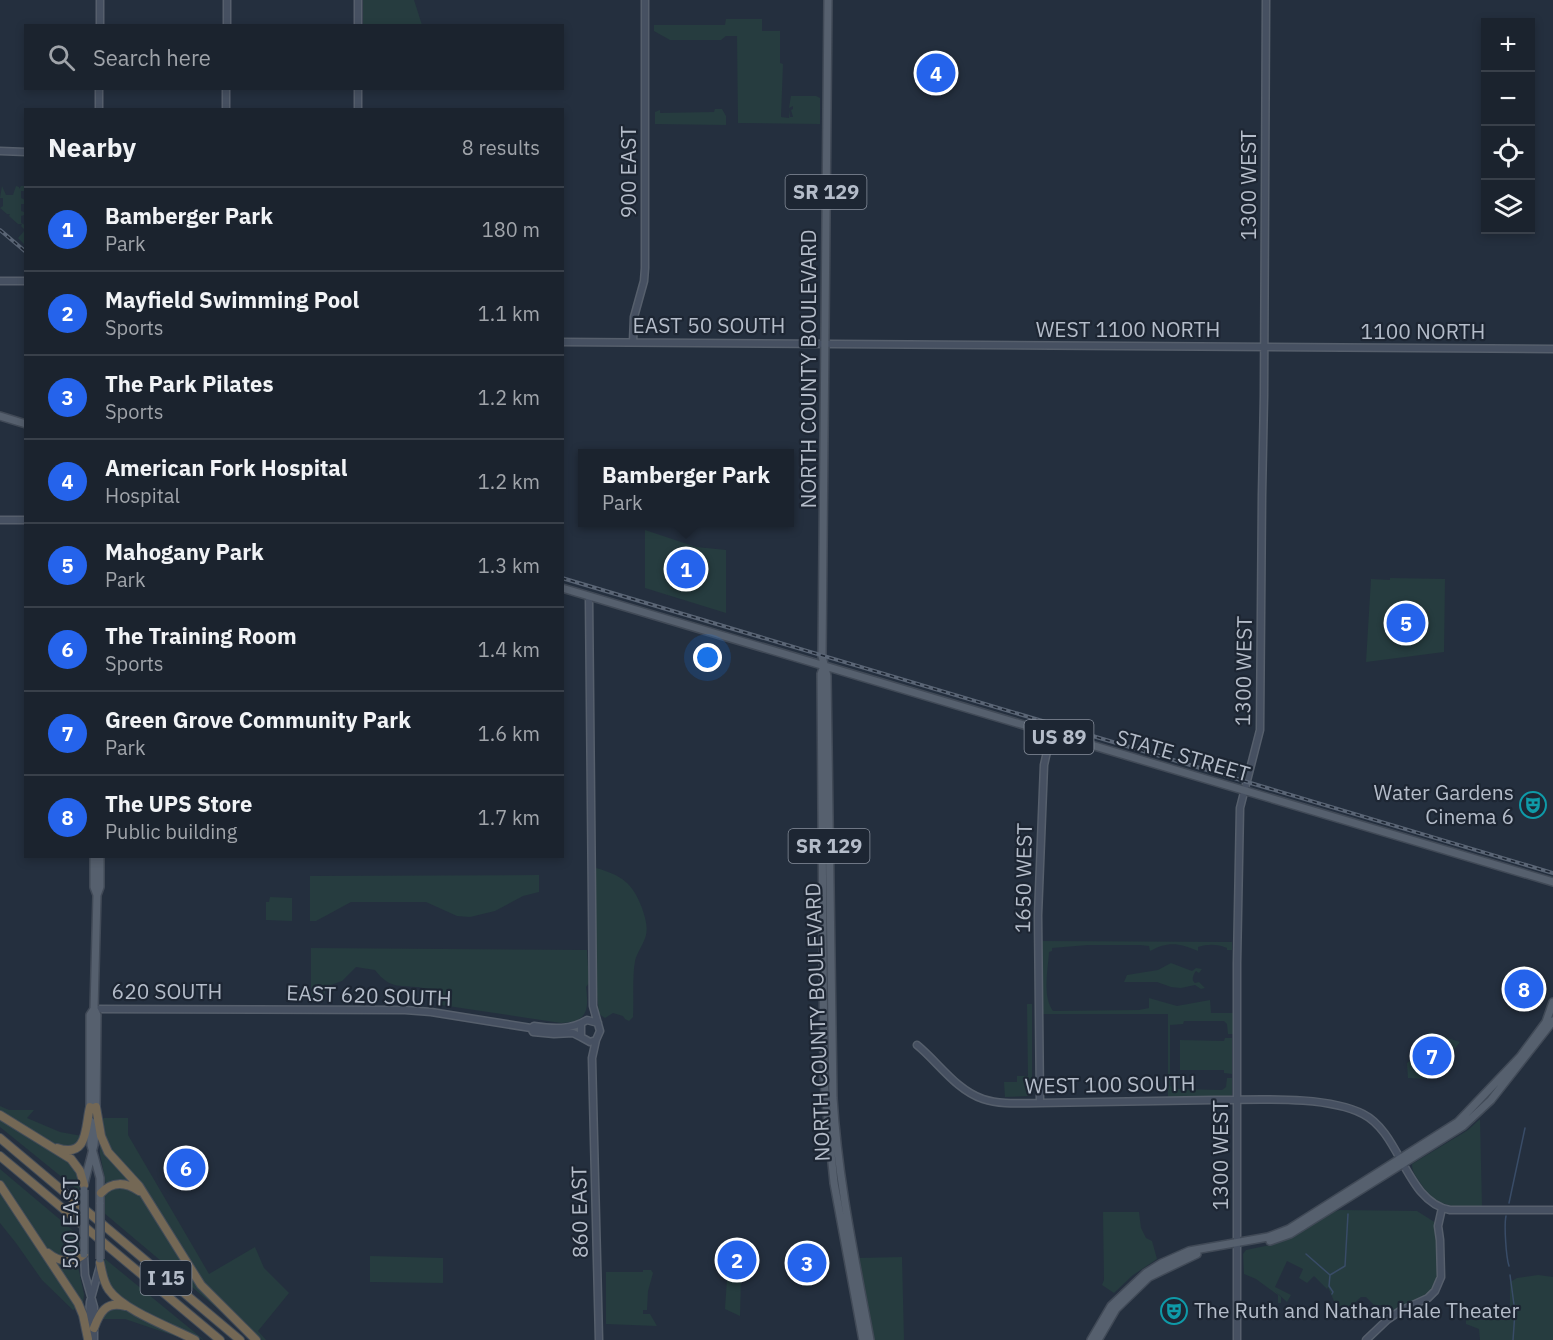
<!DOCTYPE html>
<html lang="en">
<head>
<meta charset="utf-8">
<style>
  :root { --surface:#1b232e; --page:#282f3a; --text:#f1f3f6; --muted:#a0a4aa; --line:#39404a; --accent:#2563eb }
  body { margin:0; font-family:"IBM Plex Sans",sans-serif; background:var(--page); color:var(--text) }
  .controls { position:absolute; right:18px; top:18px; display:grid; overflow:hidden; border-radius:0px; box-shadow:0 3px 9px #0003 }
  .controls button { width:54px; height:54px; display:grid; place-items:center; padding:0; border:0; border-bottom:2px solid var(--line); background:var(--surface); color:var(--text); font:30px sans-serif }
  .you { position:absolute; left:708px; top:658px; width:21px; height:21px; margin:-15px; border:4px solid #fff; border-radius:50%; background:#1a73e8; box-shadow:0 0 0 9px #1a73e833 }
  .badge { display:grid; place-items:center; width:39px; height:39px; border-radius:50%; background:var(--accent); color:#fff; font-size:20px; font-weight:700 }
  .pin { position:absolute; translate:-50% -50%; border:3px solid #fff; box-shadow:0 2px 6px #0006 }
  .popup { position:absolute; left:578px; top:449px; width:216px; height:78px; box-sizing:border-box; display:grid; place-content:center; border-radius:0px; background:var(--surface); filter:drop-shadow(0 2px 4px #0005); font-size:20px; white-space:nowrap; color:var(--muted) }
  .popup b { font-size:22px; color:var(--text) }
  .popup::after { content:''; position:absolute; left:50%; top:100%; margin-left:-12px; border:12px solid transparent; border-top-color:var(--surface) }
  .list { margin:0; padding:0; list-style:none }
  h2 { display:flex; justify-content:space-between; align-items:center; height:78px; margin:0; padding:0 24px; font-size:26px }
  h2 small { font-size:20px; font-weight:400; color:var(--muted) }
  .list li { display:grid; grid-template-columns:39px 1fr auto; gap:18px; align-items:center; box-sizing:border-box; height:84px; padding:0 24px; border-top:2px solid var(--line) }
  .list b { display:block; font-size:22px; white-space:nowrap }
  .list p { margin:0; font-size:20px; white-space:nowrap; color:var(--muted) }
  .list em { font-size:20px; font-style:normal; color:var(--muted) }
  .icon { flex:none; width:33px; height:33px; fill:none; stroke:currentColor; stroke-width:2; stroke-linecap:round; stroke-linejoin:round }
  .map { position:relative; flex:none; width:1553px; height:1340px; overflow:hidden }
  .search { position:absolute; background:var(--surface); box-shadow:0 3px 9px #0003; left:24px; top:24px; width:540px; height:66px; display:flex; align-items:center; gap:15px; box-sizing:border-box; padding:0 21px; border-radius:0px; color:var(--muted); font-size:22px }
  .panel { position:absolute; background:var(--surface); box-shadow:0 3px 9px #0003; left:24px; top:108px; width:540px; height:750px; border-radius:0px }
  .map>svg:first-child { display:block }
  .green { fill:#263c3f }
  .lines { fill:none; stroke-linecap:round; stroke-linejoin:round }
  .stream { stroke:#394c67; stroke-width:1.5 }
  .secondary-casing { stroke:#565f6c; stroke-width:9 }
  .primary-casing { stroke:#414a57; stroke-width:10 }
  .highway-casing { stroke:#434c59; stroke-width:10 }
  .secondary { stroke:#465061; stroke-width:6 }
  .primary { stroke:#56606e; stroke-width:7 }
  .highway { stroke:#746855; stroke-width:8 }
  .rail-casing { stroke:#5a6575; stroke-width:4 }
  .rail { stroke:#1d2633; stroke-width:1.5; stroke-dasharray:4.5; stroke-linecap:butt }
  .primary-bridge-casing { stroke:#414a57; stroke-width:10; stroke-linecap:butt }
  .primary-bridge { stroke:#56606e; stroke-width:7 }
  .labels { text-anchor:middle; stroke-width:4.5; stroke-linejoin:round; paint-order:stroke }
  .shield { fill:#1d2633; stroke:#878f9c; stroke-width:1.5 }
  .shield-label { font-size:20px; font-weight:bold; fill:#b4bcc9 }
  .street-label { font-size:21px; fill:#b4bcc9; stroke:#1d2633 }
  .poi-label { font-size:21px; fill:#b4bcc9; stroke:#1d2633; text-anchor:end }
</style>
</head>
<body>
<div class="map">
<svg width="1553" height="1340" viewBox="0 0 1553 1340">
  <rect width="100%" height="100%" fill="#242f3e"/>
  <path class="green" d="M363 0H414L422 25H363Z
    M726 19H762V31H780V63L783 64 781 117 789 118 790 110V117H793L791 110 793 109V106L789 108 791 96H816L820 98V124L738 123 737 36H726L721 40H670L654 31V25H725Z
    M715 109H722L726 116V125L655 124V112L660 110V113L714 112Z
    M2 186 6 195H13L16 186 19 187V189L21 186H25L24 191H21V198L25 200 26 204H21V211L24 212V215L21 216V223L25 225V245L18 238 25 230 21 226 22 224H18L9 216 10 214H7L0 208 3 206V198H0Z
    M645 530 696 547 726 550V613L645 588Z
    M1390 578 1445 579 1444 652 1366 662 1371 579 1390 580Z
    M596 868C621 875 633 883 642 908 645 917 648 926 646 935 644 944 637 952 635 961 632 979 634 999 633 1017L629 1021 625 1019 623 1016 613 1013 605 1018 599 1014 595 976Z
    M539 875V892L523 896 495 911 470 917 457 916 426 902H351L316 921H310V876Z
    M270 897 292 898V921L266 920V902H269Z
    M1042 941 1232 942V950H1227V948C1217 944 1208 944 1198 947V951C1179 943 1168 941 1150 951L1149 946 1140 945H1088L1052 948V951L1049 952C1048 970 1042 996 1053 1011L1139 1010 1149 1008V998L1177 1006 1210 1000 1211 1013H1233V1034H1228L1227 1024 1224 1021H1184L1183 1024 1170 1025V1086L1178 1089 1222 1090 1226 1087 1227 1078H1232V1095L1230 1096 1168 1097V1014H1043Z
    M311 948 587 950 589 983 586 987C589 1010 588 1022 561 1023L441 1005 443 992C436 991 430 989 423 988 401 984 391 991 375 970L356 967 342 981 325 987V1001L311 1000Z
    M1171 963 1192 971 1196 968 1202 969 1199 973 1196 971C1193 975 1191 980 1195 983L1199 982 1205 988 1201 989 1195 985 1181 988 1171 987 1157 982H1124L1127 975 1158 970Z
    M1027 1004H1032V1093L1030 1096 1005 1097 1004 1082H1017V1076H1028Z
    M1429 1032 1460 1042 1448 1057 1444 1054H1440L1436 1059 1440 1065 1428 1079 1408 1078 1407 1063 1410 1061 1418 1066 1435 1041 1428 1036Z
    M1225 1038H1232V1074L1224 1073V1070H1180V1040L1224 1041Z
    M0 1106 9 1110H34L27 1118 60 1132 82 1136C78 1144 70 1148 61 1147L0 1111Z
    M103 1118H128V1135L209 1274 255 1247 264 1268 289 1293 258 1331 266 1340H261L214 1295 202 1279 151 1201 111 1150 104 1133Z
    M1480 1119 1482 1207C1452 1207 1437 1209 1419 1181 1415 1175 1412 1171 1412 1164L1468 1130Z
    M0 1120C16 1131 68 1154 75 1168 79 1175 80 1184 79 1191L0 1127Z
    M100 1143 135 1185H106L100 1154Z
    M0 1169 76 1233 79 1236 78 1254 69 1259 50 1253 0 1181Z
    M117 1186 137 1192 230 1319 104 1213V1194Z
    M0 1191 77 1308 73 1310 42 1280 16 1243 0 1223Z
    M1340 1210 1417 1211 1436 1223C1435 1242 1447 1283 1428 1295 1416 1303 1402 1306 1390 1314L1380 1305H1374L1366 1297H1361L1352 1305 1354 1313H1339L1328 1287 1327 1289 1314 1276 1307 1283 1299 1278 1303 1269 1287 1261 1275 1287 1291 1295 1287 1302 1275 1291 1281 1297V1303H1278V1295L1256 1279 1244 1274 1243 1254 1246 1250 1270 1245 1294 1236 1333 1212Z
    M1103 1212H1139L1141 1228 1146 1238 1152 1241 1157 1259 1133 1275 1114 1293 1102 1285 1104 1280Z
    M370 1256 443 1258V1283L370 1282Z
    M902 1257 904 1340H874L858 1258Z
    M51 1258 77 1262 84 1294 83 1304Z
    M104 1258 204 1340 124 1302 106 1281Z
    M643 1270H651L653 1273 648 1291 647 1310H643V1314H650L657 1326 606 1324V1272H643Z
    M1538 1275 1553 1277V1340H1480L1479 1329 1466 1324V1320H1510V1282L1517 1278Z
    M729 1277H741L740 1316 725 1309 727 1279Z
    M121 1308 127 1310 187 1340 125 1319H101L110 1309Z"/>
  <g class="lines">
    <path class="stream" d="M1509 1203 1525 1128
      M1506 1216C1504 1225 1506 1257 1509 1266
      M1306 1254 1330 1275 1329 1286 1333 1292 1332 1294
      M1330 1275 1345 1266 1348 1214
      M1510 1275 1515 1312 1513 1340"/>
    <defs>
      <path id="secondary" d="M358 0V26
        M100 26V0
        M227 26V0
        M358 88V110
        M99 110V88
        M226 110V88
        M0 151 26 152
        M0 281H26
        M562 342 1553 349
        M633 342 634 317 644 281 645 268V0
        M0 520H26
        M94 1009 405 1010 431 1012 531 1028 534 1026C553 1029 571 1030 587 1020L598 1023
        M581 1024V1037L590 1042 596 1040 600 1031 593 1006 589 597
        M531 1028 533 1032 554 1034 573 1033 581 1037
        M596 1040 592 1058 599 1340
        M917 1045C938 1062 956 1090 983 1099 1001 1105 1021 1103 1040 1103 1098 1102 1156 1101 1214 1100 1255 1100 1326 1095 1363 1114 1401 1133 1406 1202 1450 1210H1553
        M1040 1103 1038 915 1044 765 1051 734
        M84 1254 85 1275 94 1307V1340
        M88 1330 90 1302 100 1266
        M1237 1340V963L1240 808 1260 730 1262 495 1264 396 1266 0
        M1366 1340 1387 1320 1400 1311 1428 1298 1435 1291 1441 1277 1440 1240 1438 1226 1442 1208"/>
      <path id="primary" d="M828 0 822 656 827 676 833 1098C838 1180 855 1259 870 1340
        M0 416 26 424
        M562 588 1553 882
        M824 666 821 674 824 1082 834 1183 863 1340
        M94 856V887L97 895
        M90 1110V1015L94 1009
        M96 1111 97 1015 94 1009 97 895 100 887V856
        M90 1121 91 1145 100 1178V1204
        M84 1184 94 1145 96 1122
        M1270 1241 1290 1234 1463 1126 1491 1100 1553 1021
        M1091 1340 1111 1306 1146 1273 1162 1263 1189 1251 1268 1237 1289 1229 1458 1122 1520 1057 1546 1022 1553 1002
        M1098 1340 1116 1309 1149 1277 1197 1254"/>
      <path id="highway" d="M96 1107 101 1136 108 1152 139 1186 201 1285 256 1340
        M0 1115 71 1159 80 1171 84 1185
        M0 1138 240 1340
        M57 1148C89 1159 85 1126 90 1107
        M0 1156 220 1340
        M0 1185 78 1303 83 1315 88 1339
        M101 1193C112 1181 126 1182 139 1191
        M48 1253C59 1262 73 1264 84 1254
        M100 1263C102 1272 103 1282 109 1290 123 1310 172 1328 195 1340
        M94 1328C100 1312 106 1301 125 1306"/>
    </defs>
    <use href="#secondary" class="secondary-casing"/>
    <use href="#primary" class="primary-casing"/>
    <use href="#highway" class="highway-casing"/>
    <use href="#secondary" class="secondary"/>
    <use href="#primary" class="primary"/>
    <use href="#highway" class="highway"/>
    <defs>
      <path id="rail" d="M0 230 26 252
        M562 578 1553 873"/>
    </defs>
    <use href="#rail" class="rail-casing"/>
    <use href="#rail" class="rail"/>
    <defs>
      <path id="primary-bridge" d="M84 1254V1190
        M100 1259V1204"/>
    </defs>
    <use href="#primary-bridge" class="primary-bridge-casing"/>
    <use href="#primary-bridge" class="primary-bridge"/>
  </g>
  <defs>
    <symbol id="theatre-ring" viewBox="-11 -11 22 22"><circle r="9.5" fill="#1d2633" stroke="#0f9aa8" stroke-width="1.5"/><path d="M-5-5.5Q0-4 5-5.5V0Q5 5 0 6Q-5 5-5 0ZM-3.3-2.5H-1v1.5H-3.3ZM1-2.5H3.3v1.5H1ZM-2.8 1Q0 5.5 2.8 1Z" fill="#0f9aa8"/></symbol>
  </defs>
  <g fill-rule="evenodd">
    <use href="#theatre-ring" x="1518" y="790" width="30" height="30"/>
    <use href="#theatre-ring" x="1159" y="1296" width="30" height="30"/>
  </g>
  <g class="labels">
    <g class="shield">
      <rect x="785.5" y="175" width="81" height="34" rx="4.5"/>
      <rect x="1024.5" y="720" width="69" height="34" rx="4.5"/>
      <rect x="788.5" y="829" width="81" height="34" rx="4.5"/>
      <rect x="140.5" y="1261" width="51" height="34" rx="4.5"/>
    </g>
    <g class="shield-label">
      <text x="826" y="199">SR 129</text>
      <text x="1059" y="744">US 89</text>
      <text x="829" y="853">SR 129</text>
      <text x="166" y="1285">I 15</text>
    </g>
    <g class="street-label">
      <text transform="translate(629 172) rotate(-90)" y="7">900 EAST</text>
      <text transform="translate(1249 185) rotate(-90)" y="7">1300 WEST</text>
      <text x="709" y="333">EAST 50 SOUTH</text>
      <text x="1128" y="337">WEST 1100 NORTH</text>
      <text x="1423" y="339">1100 NORTH</text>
      <text transform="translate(809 369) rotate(-90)" y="7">NORTH COUNTY BOULEVARD</text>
      <text transform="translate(1244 671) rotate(-89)" y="7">1300 WEST</text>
      <text transform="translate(1183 756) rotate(16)" y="7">STATE STREET</text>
      <text transform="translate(1024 878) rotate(-89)" y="7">1650 WEST</text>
      <text x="167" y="999">620 SOUTH</text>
      <text transform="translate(369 996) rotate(2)" y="7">EAST 620 SOUTH</text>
      <text transform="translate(818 1022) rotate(-92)" y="7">NORTH COUNTY BOULEVARD</text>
      <text transform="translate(1110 1085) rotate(-1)" y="7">WEST 100 SOUTH</text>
      <text transform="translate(1221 1155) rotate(-90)" y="7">1300 WEST</text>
      <text transform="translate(580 1212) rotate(-91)" y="7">860 EAST</text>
      <text transform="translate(71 1223) rotate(-90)" y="7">500 EAST</text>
    </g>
    <g class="poi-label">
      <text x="1514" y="800">Water Gardens<tspan x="1514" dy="24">Cinema 6</tspan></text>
      <text x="1194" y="1318" text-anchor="start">The Ruth and Nathan Hale Theater</text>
    </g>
  </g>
</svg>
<div class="controls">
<button>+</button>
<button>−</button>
<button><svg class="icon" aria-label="locate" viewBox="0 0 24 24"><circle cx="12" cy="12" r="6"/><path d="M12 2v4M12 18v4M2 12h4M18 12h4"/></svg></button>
<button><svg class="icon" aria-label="layers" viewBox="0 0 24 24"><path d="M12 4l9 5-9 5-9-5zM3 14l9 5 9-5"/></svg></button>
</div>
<div class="you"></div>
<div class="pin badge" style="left:686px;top:569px">1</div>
<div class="popup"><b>Bamberger Park</b>Park</div>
<div class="pin badge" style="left:737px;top:1260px">2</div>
<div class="pin badge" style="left:807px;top:1263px">3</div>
<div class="pin badge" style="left:936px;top:73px">4</div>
<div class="pin badge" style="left:1406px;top:623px">5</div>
<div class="pin badge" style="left:186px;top:1168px">6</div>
<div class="pin badge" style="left:1432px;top:1056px">7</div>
<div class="pin badge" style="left:1524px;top:989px">8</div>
<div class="search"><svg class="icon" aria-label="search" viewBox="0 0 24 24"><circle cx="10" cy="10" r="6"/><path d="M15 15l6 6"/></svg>Search here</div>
<section class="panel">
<h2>Nearby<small>8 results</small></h2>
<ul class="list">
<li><span class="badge">1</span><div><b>Bamberger Park</b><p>Park</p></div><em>180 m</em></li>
<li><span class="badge">2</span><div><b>Mayfield Swimming Pool</b><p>Sports</p></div><em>1.1 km</em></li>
<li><span class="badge">3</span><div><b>The Park Pilates</b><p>Sports</p></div><em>1.2 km</em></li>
<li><span class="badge">4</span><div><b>American Fork Hospital</b><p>Hospital</p></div><em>1.2 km</em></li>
<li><span class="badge">5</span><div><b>Mahogany Park</b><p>Park</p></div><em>1.3 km</em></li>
<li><span class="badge">6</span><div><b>The Training Room</b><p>Sports</p></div><em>1.4 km</em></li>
<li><span class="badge">7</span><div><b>Green Grove Community Park</b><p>Park</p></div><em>1.6 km</em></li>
<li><span class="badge">8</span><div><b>The UPS Store</b><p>Public building</p></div><em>1.7 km</em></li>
</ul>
</section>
</div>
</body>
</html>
